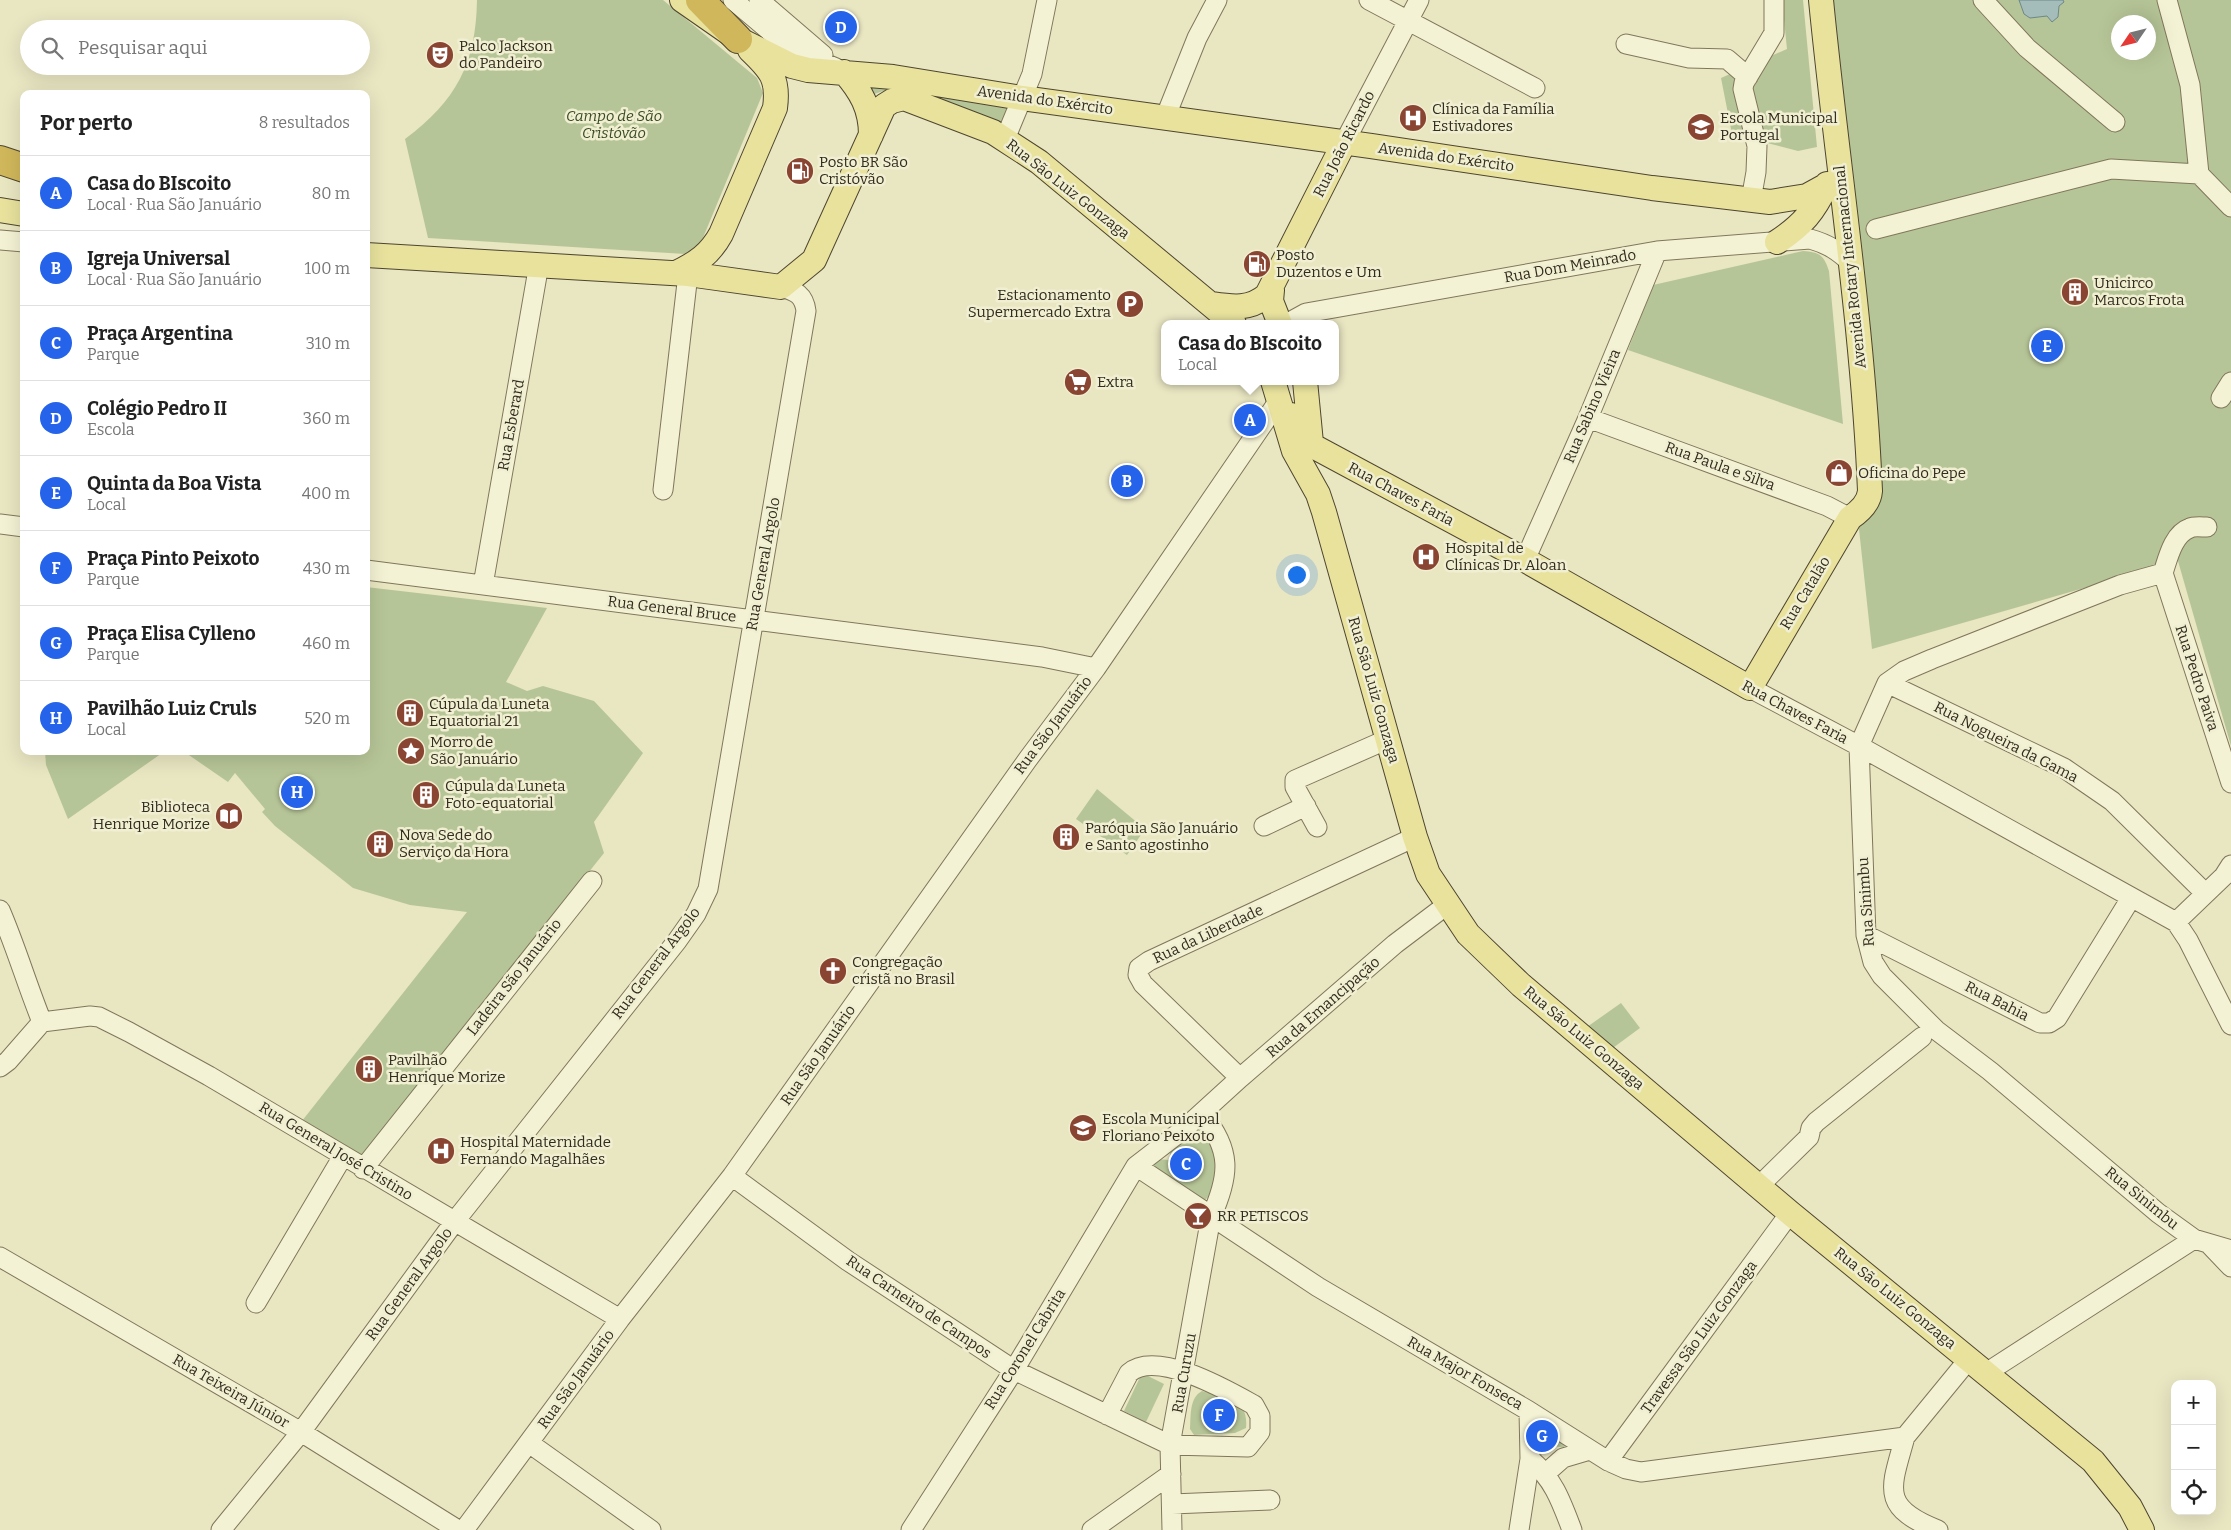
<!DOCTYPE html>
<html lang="pt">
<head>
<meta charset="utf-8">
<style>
  :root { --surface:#fff; --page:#f2f2f2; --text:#222; --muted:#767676; --line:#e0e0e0; --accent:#2563eb }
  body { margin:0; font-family:Bitter,serif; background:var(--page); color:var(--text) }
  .controls { position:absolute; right:15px; bottom:15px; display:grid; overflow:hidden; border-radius:10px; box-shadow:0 5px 20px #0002 }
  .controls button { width:45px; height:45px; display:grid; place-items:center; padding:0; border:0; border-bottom:1px solid var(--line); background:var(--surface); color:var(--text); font:25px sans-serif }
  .compass { position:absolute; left:2111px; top:15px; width:45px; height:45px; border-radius:50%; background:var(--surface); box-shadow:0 5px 20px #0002; rotate:235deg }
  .you { position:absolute; left:1296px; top:574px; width:18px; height:18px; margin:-12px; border:4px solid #fff; border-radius:50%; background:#1a73e8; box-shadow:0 0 0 8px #1a73e833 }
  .badge { display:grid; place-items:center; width:32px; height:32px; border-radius:50%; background:var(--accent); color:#fff; font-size:16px; font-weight:700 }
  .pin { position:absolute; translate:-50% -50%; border:2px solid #fff; box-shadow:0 1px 5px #0006 }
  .popup { position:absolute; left:1161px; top:320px; width:178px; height:65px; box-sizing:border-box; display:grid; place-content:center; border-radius:10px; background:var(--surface); filter:drop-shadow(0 1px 4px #0005); font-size:16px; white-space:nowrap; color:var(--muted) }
  .popup b { font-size:19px; color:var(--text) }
  .popup::after { content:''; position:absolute; left:50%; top:100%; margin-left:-10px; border:10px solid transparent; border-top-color:var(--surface) }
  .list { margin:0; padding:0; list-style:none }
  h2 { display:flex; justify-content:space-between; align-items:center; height:65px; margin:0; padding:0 20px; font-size:21px }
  h2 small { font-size:16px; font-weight:400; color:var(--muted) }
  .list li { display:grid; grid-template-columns:32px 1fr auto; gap:15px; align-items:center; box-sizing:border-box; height:75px; padding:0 20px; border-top:1px solid var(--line) }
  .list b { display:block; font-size:19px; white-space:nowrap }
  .list p { margin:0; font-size:16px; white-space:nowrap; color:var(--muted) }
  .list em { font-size:16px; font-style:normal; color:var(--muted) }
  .icon { flex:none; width:28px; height:28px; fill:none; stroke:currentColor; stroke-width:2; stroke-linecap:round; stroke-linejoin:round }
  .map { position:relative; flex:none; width:2231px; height:1530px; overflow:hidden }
  .search { position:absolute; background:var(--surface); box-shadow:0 5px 20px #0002; left:20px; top:20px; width:350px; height:55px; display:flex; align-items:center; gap:12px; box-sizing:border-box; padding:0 18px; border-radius:28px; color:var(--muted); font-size:19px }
  .panel { position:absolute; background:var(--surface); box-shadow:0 5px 20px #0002; left:20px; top:90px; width:350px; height:665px; border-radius:10px }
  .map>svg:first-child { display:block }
  .green { fill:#b6c597; fill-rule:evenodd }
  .water { fill:#a4bcba; stroke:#6c8888 }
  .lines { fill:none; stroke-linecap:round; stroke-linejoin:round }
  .minor-casing { stroke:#80775b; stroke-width:21 }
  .major-casing { stroke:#4e452f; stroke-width:26 }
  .highway-casing { stroke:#4e452f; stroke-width:30 }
  .minor { stroke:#f4f2d4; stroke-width:19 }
  .major { stroke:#e8e29d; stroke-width:24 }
  .highway { stroke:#d0b75b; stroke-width:28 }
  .labels { text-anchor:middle; stroke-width:5; stroke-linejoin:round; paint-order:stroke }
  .poi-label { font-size:15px; fill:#322c1e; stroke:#f1efd1; text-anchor:start }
  .street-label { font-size:15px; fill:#322c1e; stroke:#f1efd1 }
  .park-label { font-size:15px; font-style:italic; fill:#3a4c27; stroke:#f1efd1 }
</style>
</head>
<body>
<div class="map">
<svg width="2231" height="1530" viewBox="0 0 2231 1530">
  <rect width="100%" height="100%" fill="#e9e6c2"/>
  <path class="green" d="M477 0H663L757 78 763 93 700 245 685 254 428 238 405 139C456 101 476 64 477 0Z
    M1782 0H1803L1817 147 1798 151 1732 134 1721 78 1787 49Z
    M1831 0H2231V746L2178 561 1872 649 1858 520 1872 500ZM2118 22H2148V52H2118Z
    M863 85 904 86 1012 108 1004 124 899 90 883 91 869 96Z
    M1803 251C1819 252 1824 255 1829 271L1843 424 1628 350 1653 285Z
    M366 587 547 608 506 682 527 691 543 686 594 701 643 753 594 822 604 853 358 1162 298 1126 467 912 410 905 353 888 275 826 262 812 265 809 235 773 228 782 183 751H366Z
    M45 751H165L68 819 46 765Z
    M1097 789 1145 829 1127 855 1076 819Z
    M1621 1003 1640 1028 1606 1053 1587 1027Z
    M1196 1125H1204L1217 1148V1189L1205 1200 1182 1189 1153 1169 1155 1159 1170 1160V1146Z
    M1142 1373 1164 1384 1146 1422 1124 1411Z
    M1202 1391C1225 1398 1249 1397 1246 1428L1235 1433 1194 1435 1190 1429C1191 1416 1189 1398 1202 1391Z
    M1533 1426 1576 1449 1551 1446 1541 1455 1532 1449Z"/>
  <path class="water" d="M2019 0H2063L2064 2 2059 6 2058 17 2052 22 2047 16 2030 18 2024 14Z"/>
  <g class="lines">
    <defs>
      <path id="minor" d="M733 0 784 43 798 52 836 68
        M759 0 823 55
        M1369 0 1535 88
        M1983 0 2027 48 2115 122
        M2167 0 2190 85 2199 174 2231 207
        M1626 44 1689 58 1727 59 1748 77
        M1165 118 1197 38 1217 0
        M1005 139 1032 74 1047 0
        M1344 143 1419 0
        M1751 200 1756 172 1757 146 1743 89 1744 83 1774 33V0
        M1876 229 2111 169 2199 174
        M0 240 24 242
        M1286 324 1306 313 1657 251 1810 239C1828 244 1839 251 1852 264
        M2221 398 2231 382
        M1588 418 1827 506 1850 518
        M663 490 688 274
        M0 524 24 527
        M1525 560 1588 418 1657 251
        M366 570 1042 657 1096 668
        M2163 573 2120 585 1932 659 1904 671 1887 683 1859 746 1866 935 1873 962 1882 976 1936 1030 1990 1071 2158 1213 2194 1239 2231 1250
        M2163 573 2231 783
        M2163 573C2168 558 2173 534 2190 528 2194 526 2202 527 2207 527
        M483 585 539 264
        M1887 683 2064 768 2112 801 2205 893
        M1750 688 1859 746 2176 922 2188 940 2231 1025
        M1264 826 1306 806
        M1317 827 1295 787V780L1388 739
        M0 910C16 947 27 985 42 1022
        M2176 922 2224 876 2231 865
        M1866 935 2040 1023H2049L2057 1018 2131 898
        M42 1022 90 1016 99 1017 129 1032 209 1076 620 1319
        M0 1067 8 1061 42 1022
        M1240 1078 1143 984 1138 975 1139 968 1149 961 1415 837
        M1136 1166 1318 1287 1529 1411 1608 1461 1626 1469 1641 1472 1905 1437 1969 1359
        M363 1169 592 881
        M732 1176 848 1261 1014 1370 1170 1445 1248 1447 1260 1432V1416L1254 1405C1227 1390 1156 1349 1129 1373L1107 1415
        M1759 1186 1809 1137 1811 1128 1816 1122 1922 1037
        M2210 1245 2231 1267
        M0 1257 301 1432 458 1530
        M256 1303 343 1156
        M1986 1373 2194 1239
        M1905 1437C1891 1488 1879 1507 1938 1530
        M529 1443 651 1530
        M1530 1459C1554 1480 1561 1501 1572 1530
        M1608 1461 1790 1213
        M1546 1473 1563 1458 1590 1450
        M1172 1504 1270 1500
        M221 1530 301 1432 455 1221 677 941 696 914 708 889 806 311C804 295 796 291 781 287
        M464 1530 620 1319 732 1176 1028 759 1096 668 1280 399
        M911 1530 1014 1370 1136 1166 1184 1129 1240 1078 1395 944 1448 904
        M1092 1530 1171 1474
        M1172 1530 1170 1445 1211 1217C1230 1175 1232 1150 1202 1114
        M1519 1530 1530 1459 1529 1411"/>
      <path id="major" d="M682 0 738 39 792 66 808 70 893 77 1022 98 1371 146 1652 188 1770 202 1807 196 1827 185
        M844 72C861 91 871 109 871 135
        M0 210 24 214
        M1777 242C1803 225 1814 211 1827 184
        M366 255 688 274 781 287 814 260 884 106 892 101 904 98 993 132 1039 162 1234 324
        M676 273C697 263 710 254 721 234L775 108C779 79 771 70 750 50
        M1272 290 1271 301 1280 324
        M1211 304C1232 307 1250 310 1267 295L1344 143
        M1273 381 1294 451 1318 494 1324 512 1415 837 1428 874 1468 934 1521 985 1790 1213 2093 1461 2130 1507 2142 1530
        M1305 381 1311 443
        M1291 415 1311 445 1525 560 1750 688 1850 518C1859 512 1869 503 1870 491 1863 326 1837 164 1821 0"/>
      <path id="highway" d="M700 0 738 39
        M0 160 24 168"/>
    </defs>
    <use href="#minor" class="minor-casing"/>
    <use href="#major" class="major-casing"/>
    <use href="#highway" class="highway-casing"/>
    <use href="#minor" class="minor"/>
    <use href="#major" class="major"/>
    <use href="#highway" class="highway"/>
  </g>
  <defs>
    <symbol id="theatre-disc" viewBox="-11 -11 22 22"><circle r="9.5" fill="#894532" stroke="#f1efd1"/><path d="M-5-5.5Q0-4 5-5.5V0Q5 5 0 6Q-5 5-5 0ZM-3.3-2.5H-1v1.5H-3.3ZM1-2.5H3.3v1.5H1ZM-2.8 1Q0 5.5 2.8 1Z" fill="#fff"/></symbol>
    <symbol id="hospital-disc" viewBox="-11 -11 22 22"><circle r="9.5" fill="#894532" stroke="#f1efd1"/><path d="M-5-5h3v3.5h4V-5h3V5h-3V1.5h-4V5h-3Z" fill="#fff"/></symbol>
    <symbol id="school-disc" viewBox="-11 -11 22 22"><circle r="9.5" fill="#894532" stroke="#f1efd1"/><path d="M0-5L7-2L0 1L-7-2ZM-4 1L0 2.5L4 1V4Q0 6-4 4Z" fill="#fff"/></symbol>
    <symbol id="fuel-disc" viewBox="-11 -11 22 22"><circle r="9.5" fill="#894532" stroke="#f1efd1"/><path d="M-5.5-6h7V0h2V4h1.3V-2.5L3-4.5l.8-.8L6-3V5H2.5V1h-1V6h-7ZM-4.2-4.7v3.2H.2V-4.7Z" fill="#fff"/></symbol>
    <symbol id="building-disc" viewBox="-11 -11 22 22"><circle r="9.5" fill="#894532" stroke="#f1efd1"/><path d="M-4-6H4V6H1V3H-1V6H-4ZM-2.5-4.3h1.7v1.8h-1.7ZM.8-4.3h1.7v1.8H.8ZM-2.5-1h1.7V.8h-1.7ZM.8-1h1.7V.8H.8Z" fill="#fff"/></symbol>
    <symbol id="parking-disc" viewBox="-11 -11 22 22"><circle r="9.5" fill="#894532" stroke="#f1efd1"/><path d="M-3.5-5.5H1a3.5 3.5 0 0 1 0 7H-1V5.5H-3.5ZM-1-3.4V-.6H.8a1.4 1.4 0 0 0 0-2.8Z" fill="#fff"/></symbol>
    <symbol id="supermarket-disc" viewBox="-11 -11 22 22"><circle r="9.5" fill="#894532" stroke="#f1efd1"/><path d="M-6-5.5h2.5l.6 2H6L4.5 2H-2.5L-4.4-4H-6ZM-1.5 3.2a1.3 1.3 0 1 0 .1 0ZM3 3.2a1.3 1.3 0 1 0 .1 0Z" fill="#fff"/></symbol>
    <symbol id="shop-disc" viewBox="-11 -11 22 22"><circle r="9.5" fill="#894532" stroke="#f1efd1"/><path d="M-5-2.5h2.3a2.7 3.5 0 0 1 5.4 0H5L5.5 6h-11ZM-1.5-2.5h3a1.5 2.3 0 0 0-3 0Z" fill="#fff"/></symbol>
    <symbol id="sight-disc" viewBox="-11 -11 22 22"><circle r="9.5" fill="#894532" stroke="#f1efd1"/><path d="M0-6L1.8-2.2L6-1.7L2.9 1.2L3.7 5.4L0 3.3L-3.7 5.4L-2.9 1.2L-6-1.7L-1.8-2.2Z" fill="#fff"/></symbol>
    <symbol id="library-disc" viewBox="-11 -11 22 22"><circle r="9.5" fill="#894532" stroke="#f1efd1"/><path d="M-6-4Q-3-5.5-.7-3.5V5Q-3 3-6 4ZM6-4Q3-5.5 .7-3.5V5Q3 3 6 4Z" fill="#fff"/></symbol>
    <symbol id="church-disc" viewBox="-11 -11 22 22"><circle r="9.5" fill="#894532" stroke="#f1efd1"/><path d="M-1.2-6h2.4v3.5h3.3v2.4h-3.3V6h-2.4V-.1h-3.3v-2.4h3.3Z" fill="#fff"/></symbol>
    <symbol id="bar-disc" viewBox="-11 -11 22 22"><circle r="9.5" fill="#894532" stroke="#f1efd1"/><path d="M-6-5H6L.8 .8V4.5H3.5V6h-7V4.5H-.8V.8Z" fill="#fff"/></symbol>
  </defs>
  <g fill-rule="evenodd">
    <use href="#theatre-disc" x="424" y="39" width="32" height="32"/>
    <use href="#hospital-disc" x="1397" y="102" width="32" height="32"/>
    <use href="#school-disc" x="1685" y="111" width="32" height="32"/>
    <use href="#fuel-disc" x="784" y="155" width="32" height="32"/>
    <use href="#fuel-disc" x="1241" y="248" width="32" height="32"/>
    <use href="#building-disc" x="2059" y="276" width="32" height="32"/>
    <use href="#parking-disc" x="1114" y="288" width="32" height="32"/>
    <use href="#supermarket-disc" x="1062" y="366" width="32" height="32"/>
    <use href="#shop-disc" x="1823" y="457" width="32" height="32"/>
    <use href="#hospital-disc" x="1410" y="541" width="32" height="32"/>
    <use href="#building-disc" x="394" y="697" width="32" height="32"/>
    <use href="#sight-disc" x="395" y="735" width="32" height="32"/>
    <use href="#building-disc" x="410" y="779" width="32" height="32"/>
    <use href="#library-disc" x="213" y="800" width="32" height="32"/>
    <use href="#building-disc" x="1050" y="821" width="32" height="32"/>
    <use href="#building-disc" x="364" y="828" width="32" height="32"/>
    <use href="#church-disc" x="817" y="955" width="32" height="32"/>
    <use href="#building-disc" x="353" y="1053" width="32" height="32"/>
    <use href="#school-disc" x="1067" y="1112" width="32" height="32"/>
    <use href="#hospital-disc" x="425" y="1135" width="32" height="32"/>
    <use href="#bar-disc" x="1182" y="1200" width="32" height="32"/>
  </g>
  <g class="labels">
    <g class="poi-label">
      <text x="459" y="51">Palco Jackson<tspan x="459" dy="17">do Pandeiro</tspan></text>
      <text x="1432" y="114">Clínica da Família<tspan x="1432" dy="17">Estivadores</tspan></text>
      <text x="1720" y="123">Escola Municipal<tspan x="1720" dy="17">Portugal</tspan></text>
      <text x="819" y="167">Posto BR São<tspan x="819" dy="17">Cristóvão</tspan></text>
      <text x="1276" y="260">Posto<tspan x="1276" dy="17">Duzentos e Um</tspan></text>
      <text x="2094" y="288">Unicirco<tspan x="2094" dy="17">Marcos Frota</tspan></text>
      <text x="1111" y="300" text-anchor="end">Estacionamento<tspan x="1111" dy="17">Supermercado Extra</tspan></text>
      <text x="1097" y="387">Extra</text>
      <text x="1858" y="478">Oficina do Pepe</text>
      <text x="1445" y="553">Hospital de<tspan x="1445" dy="17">Clínicas Dr. Aloan</tspan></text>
      <text x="429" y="709">Cúpula da Luneta<tspan x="429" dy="17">Equatorial 21</tspan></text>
      <text x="430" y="747">Morro de<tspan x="430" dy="17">São Januário</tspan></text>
      <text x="445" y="791">Cúpula da Luneta<tspan x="445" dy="17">Foto-equatorial</tspan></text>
      <text x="210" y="812" text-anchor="end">Biblioteca<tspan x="210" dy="17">Henrique Morize</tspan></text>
      <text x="1085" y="833">Paróquia São Januário<tspan x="1085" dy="17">e Santo agostinho</tspan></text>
      <text x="399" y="840">Nova Sede do<tspan x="399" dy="17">Serviço da Hora</tspan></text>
      <text x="852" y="967">Congregação<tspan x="852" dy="17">cristã no Brasil</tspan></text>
      <text x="388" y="1065">Pavilhão<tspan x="388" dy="17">Henrique Morize</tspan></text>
      <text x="1102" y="1124">Escola Municipal<tspan x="1102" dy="17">Floriano Peixoto</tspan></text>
      <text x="460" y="1147">Hospital Maternidade<tspan x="460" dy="17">Fernando Magalhães</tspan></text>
      <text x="1217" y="1221">RR PETISCOS</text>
    </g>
    <g class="street-label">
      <text transform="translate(1045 100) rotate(8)" y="5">Avenida do Exército</text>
      <text transform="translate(1344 144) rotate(-63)" y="5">Rua João Ricardo</text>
      <text transform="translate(1446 157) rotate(8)" y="5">Avenida do Exército</text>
      <text transform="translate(1068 189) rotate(38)" y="5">Rua São Luiz Gonzaga</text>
      <text transform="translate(1570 266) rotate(-10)" y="5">Rua Dom Meinrado</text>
      <text transform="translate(1850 267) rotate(-96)" y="5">Avenida Rotary Internacional</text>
      <text transform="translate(1592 406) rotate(-67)" y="5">Rua Sabino Vieira</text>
      <text transform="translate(511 425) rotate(-80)" y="5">Rua Esberard</text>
      <text transform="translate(1720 466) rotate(20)" y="5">Rua Paula e Silva</text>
      <text transform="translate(1401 494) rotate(28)" y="5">Rua Chaves Faria</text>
      <text transform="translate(763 564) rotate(-80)" y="5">Rua General Argolo</text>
      <text transform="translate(1805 593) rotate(-59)" y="5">Rua Catalão</text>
      <text transform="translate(672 609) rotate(7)" y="5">Rua General Bruce</text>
      <text transform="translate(2197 678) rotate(72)" y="5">Rua Pedro Paiva</text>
      <text transform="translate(1374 690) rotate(74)" y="5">Rua São Luiz Gonzaga</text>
      <text transform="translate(1795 712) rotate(28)" y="5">Rua Chaves Faria</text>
      <text transform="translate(1053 725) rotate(-53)" y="5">Rua São Januário</text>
      <text transform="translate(2006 742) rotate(27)" y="5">Rua Nogueira da Gama</text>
      <text transform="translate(1866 902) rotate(-94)" y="5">Rua Sinimbu</text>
      <text transform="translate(1208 934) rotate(-25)" y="5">Rua da Liberdade</text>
      <text transform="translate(656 963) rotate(-53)" y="5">Rua General Argolo</text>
      <text transform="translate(514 977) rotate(-52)" y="5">Ladeira São Januário</text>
      <text transform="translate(1997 1001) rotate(27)" y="5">Rua Bahia</text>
      <text transform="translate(1323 1007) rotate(-41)" y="5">Rua da Emancipação</text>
      <text transform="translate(1584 1038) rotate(40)" y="5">Rua São Luiz Gonzaga</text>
      <text transform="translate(818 1055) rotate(-55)" y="5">Rua São Januário</text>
      <text transform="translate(336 1151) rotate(31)" y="5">Rua General José Cristino</text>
      <text transform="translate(2142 1198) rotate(39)" y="5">Rua Sinimbu</text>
      <text transform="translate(409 1284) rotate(-54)" y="5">Rua General Argolo</text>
      <text transform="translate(1895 1298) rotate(39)" y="5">Rua São Luiz Gonzaga</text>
      <text transform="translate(919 1307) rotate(34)" y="5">Rua Carneiro de Campos</text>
      <text transform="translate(1699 1337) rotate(-54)" y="5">Travessa São Luiz Gonzaga</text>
      <text transform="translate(1025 1349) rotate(-58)" y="5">Rua Coronel Cabrita</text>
      <text transform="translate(1184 1373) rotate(-80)" y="5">Rua Curuzu</text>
      <text transform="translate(1465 1373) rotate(30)" y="5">Rua Major Fonseca</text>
      <text transform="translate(576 1379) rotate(-54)" y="5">Rua São Januário</text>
      <text transform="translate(231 1391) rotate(30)" y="5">Rua Teixeira Júnior</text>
    </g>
    <g class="park-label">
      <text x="614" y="121">Campo de São<tspan x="614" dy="17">Cristóvão</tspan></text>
    </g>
  </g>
</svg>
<div class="controls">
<button>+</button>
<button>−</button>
<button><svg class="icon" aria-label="locate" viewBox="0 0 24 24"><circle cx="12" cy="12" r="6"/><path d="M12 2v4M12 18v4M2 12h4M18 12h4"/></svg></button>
</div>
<svg class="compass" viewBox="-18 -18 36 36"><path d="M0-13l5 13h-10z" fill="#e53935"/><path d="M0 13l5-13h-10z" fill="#767676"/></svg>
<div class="you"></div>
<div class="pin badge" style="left:1250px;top:420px">A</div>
<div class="popup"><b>Casa do BIscoito</b>Local</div>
<div class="pin badge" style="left:1127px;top:481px">B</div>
<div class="pin badge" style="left:1186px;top:1164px">C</div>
<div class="pin badge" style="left:841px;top:27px">D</div>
<div class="pin badge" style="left:2047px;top:346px">E</div>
<div class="pin badge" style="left:1219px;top:1415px">F</div>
<div class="pin badge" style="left:1542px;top:1436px">G</div>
<div class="pin badge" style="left:297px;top:792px">H</div>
<div class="search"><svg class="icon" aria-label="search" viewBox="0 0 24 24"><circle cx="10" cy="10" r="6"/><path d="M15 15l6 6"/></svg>Pesquisar aqui</div>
<section class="panel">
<h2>Por perto<small>8 resultados</small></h2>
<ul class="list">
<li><span class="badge">A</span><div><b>Casa do BIscoito</b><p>Local · Rua São Januário</p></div><em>80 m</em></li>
<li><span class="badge">B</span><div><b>Igreja Universal</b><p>Local · Rua São Januário</p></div><em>100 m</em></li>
<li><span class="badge">C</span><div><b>Praça Argentina</b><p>Parque</p></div><em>310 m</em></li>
<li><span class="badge">D</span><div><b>Colégio Pedro II</b><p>Escola</p></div><em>360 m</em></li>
<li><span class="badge">E</span><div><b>Quinta da Boa Vista</b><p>Local</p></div><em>400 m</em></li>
<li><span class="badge">F</span><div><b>Praça Pinto Peixoto</b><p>Parque</p></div><em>430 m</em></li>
<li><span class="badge">G</span><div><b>Praça Elisa Cylleno</b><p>Parque</p></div><em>460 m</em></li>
<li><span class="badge">H</span><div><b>Pavilhão Luiz Cruls</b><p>Local</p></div><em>520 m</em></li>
</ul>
</section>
</div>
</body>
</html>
